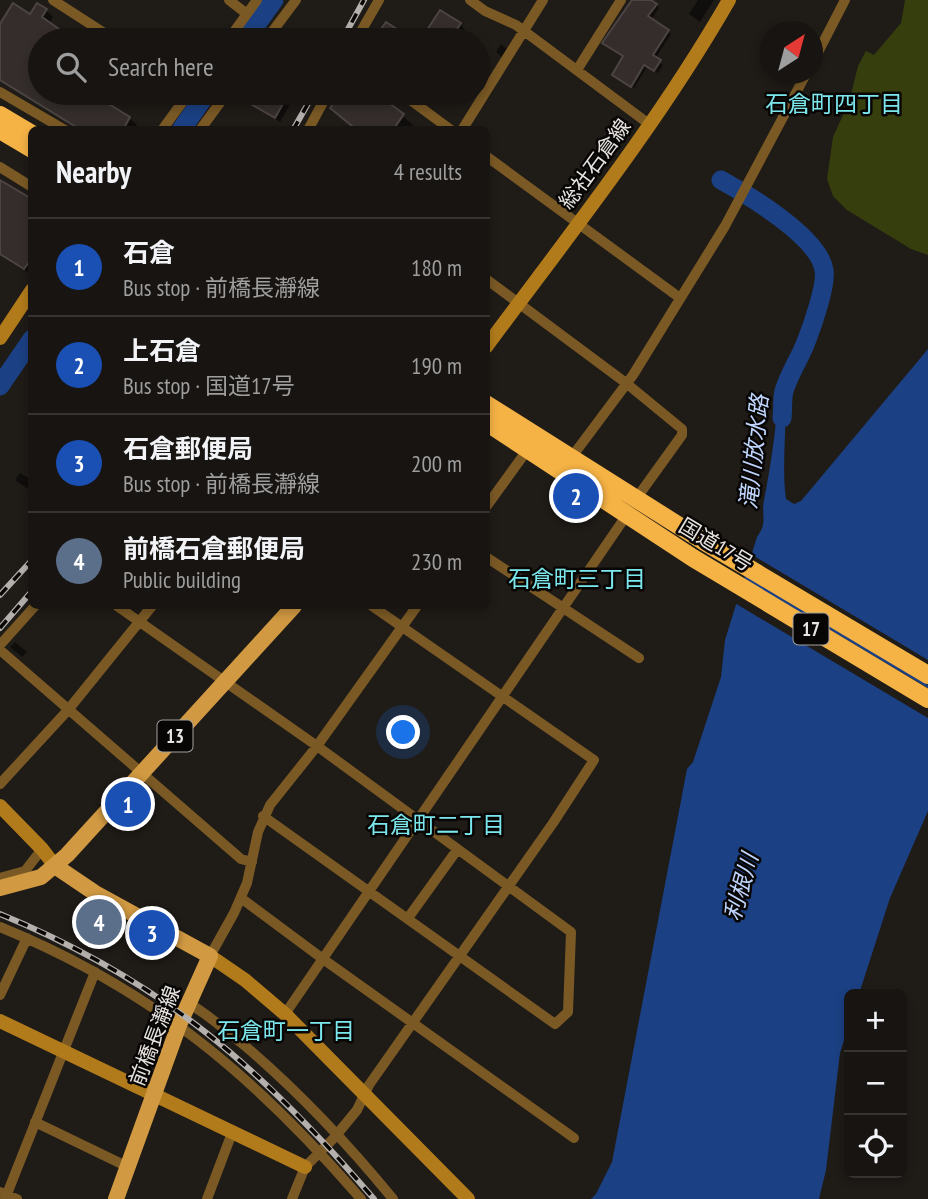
<!DOCTYPE html>
<html lang="en">
<head>
<meta charset="utf-8">
<style>
  :root { --surface:#171411; --page:#24211f; --text:#f1f3f6; --muted:#9e9e9f; --line:#363331; --accent:#db2777 }
  body { margin:0; font-family:"PT Sans Narrow","Noto Sans JP",sans-serif; background:var(--page); color:var(--text) }
  .controls { position:absolute; right:21px; bottom:21px; display:grid; overflow:hidden; border-radius:10px; box-shadow:0 4px 10px #0003 }
  .controls button { width:63px; height:63px; display:grid; place-items:center; padding:0; border:0; border-bottom:2px solid var(--line); background:var(--surface); color:var(--text); font:35px sans-serif }
  .compass { position:absolute; left:760px; top:21px; width:63px; height:63px; border-radius:50%; background:var(--surface); box-shadow:0 4px 10px #0003; rotate:36deg }
  .you { position:absolute; left:404px; top:733px; width:24px; height:24px; margin:-18px; border:5px solid #fff; border-radius:50%; background:#1a73e8; box-shadow:0 0 0 10px #1a73e833 }
  .badge { display:grid; place-items:center; width:46px; height:46px; border-radius:50%; background:var(--accent); color:#fff; font-size:23px; font-weight:700 }
  .pin { position:absolute; translate:-50% -50%; border:4px solid #fff; box-shadow:0 2px 7px #0006 }
  .list { margin:0; padding:0; list-style:none }
  h2 { display:flex; justify-content:space-between; align-items:center; height:91px; margin:0; padding:0 28px; font-size:30px }
  h2 small { font-size:23px; font-weight:400; color:var(--muted) }
  .list li { display:grid; grid-template-columns:46px 1fr auto; gap:21px; align-items:center; box-sizing:border-box; height:98px; padding:0 28px; border-top:2px solid var(--line) }
  .list b { display:block; font-size:26px; white-space:nowrap }
  .list p { margin:0; font-size:23px; white-space:nowrap; color:var(--muted) }
  .list em { font-size:23px; font-style:normal; color:var(--muted) }
  .icon { flex:none; width:38px; height:38px; fill:none; stroke:currentColor; stroke-width:2; stroke-linecap:round; stroke-linejoin:round }
  .map { position:relative; flex:none; width:928px; height:1199px; overflow:hidden }
  .search { position:absolute; background:var(--surface); box-shadow:0 4px 10px #0003; left:28px; top:28px; width:462px; height:77px; display:flex; align-items:center; gap:18px; box-sizing:border-box; padding:0 24px; border-radius:38px; color:var(--muted); font-size:26px }
  .panel { position:absolute; background:var(--surface); box-shadow:0 4px 10px #0003; left:28px; top:126px; width:462px; height:483px; border-radius:10px }
  .map>svg:first-child { display:block }
  .green { fill:#373e0d }
  .water { fill:#1b4083 }
  .pier { fill:#1f1b17 }
  .shadow { fill:#0007 }
  .lines { fill:none; stroke-linecap:round; stroke-linejoin:round }
  .river { stroke:#1b4083; stroke-width:19 }
  .building { fill:#342d2c; stroke:#4c4442; stroke-width:2 }
  .street { stroke:#7a5925; stroke-width:10 }
  .secondary { stroke:#b17b1b; stroke-width:14 }
  .primary { stroke:#d19942; stroke-width:16 }
  .highway { stroke:#f5b245; stroke-width:18 }
  .rail-casing { stroke:#b4b0ad; stroke-width:6 }
  .rail { stroke:#080605; stroke-width:3.5; stroke-dasharray:10; stroke-linecap:butt }
  .labels { text-anchor:middle; stroke-width:5; stroke-linejoin:round; paint-order:stroke }
  .shield { fill:#080605; stroke:#a3a19e; stroke-width:2 }
  .shield-label { font-size:19px; font-weight:bold; fill:#e6e3e0 }
  .street-label { font-size:21px; fill:#e6e3e0; stroke:#080605 }
  .neighbourhood-label { font-size:23px; fill:#7be7ec; stroke:#080605 }
  .water-label { font-size:23px; font-style:italic; fill:#bfd5fd; stroke:#080605 }
</style>
</head>
<body>
<div class="map">
<svg width="928" height="1199" viewBox="0 0 928 1199">
  <rect width="100%" height="100%" fill="#1f1b17"/>
  <path class="green" d="M905 0H928V255L911 249 847 210 833 196 827 179 833 137 849 102 858 66 866 51 874 55 901 23Z"/>
  <path class="water" d="M928 349V811L890 898 859 994H849V1024L840 1053 826 1170 819 1199H591L596 1194 612 1162 687 769 693 762 721 677 725 640 757 537C768 522 761 517 764 500 771 466 775 432 779 397L784 391C788 427 781 463 786 499L794 504 801 501Z"/>
  <path class="pier" d="M749 553 928 660V685L742 573Z
    M741 577 928 688V718L733 602Z"/>
  <path class="shadow" d="M634 0H648L656 5 659 8 651 20 671 34 655 59 663 65 658 73 647 67 634 88 617 78 625 57Z
    M698 0H714L700 22 689 14Z
    M46 10 53 17 49 24 66 37 64 40H40V93H87L129 118 137 125 134 130H80L0 81V28Z
    M460 24 465 30 458 40H443L430 30Z
    M501 44 508 50 503 58 496 52Z
    M248 93H295L296 94 280 122 250 103 244 98Z
    M343 93H375L413 125 409 130H357L332 108Z
    M0 182 32 202V275L0 255Z
    M20 473 32 480V492L15 480Z
    M15 642 27 652 22 657 10 647Z"/>
  <g class="lines">
    <path class="river" d="M245 40 274 0
      M181 130 207 93
      M721 180C748 195 819 237 824 270 827 284 812 327 806 342 800 358 789 374 784 391 782 399 783 409 782 418
      M0 386 32 339"/>
  </g>
  <path class="building" d="M632 0H651L657 4 648 16 669 30 653 55 661 60 654 71 644 65 631 87 612 75 623 56 602 43Z
    M13 3 30 14 37 3 47 9 42 17 59 29 54 37 52 36 49 40H40V93H91L130 117 123 130H81L0 80V24Z
    M440 10 461 23 450 40H443L427 30Z
    M386 22 414 40H387L378 33Z
    M246 93H289L275 118 242 99Z
    M341 93H375L404 114 393 130H357L330 108Z
    M0 180 32 199V258L24 269 0 254Z"/>
  <g class="lines">
    <path class="street" d="M53 0 115 40
      M229 0 247 14
      M470 0 485 11 516 25 649 124
      M228 40 257 0
      M266 40 296 0
      M356 40 379 0
      M813 62 845 0
      M577 70 621 0
      M0 92 65 130
      M401 93 451 130
      M162 130 189 93
      M200 130 227 93
      M308 130 328 93
      M462 130 543 0
      M486 156 680 298
      M0 167 32 187
      M486 279 626 383 682 429V435L636 499
      M571 458 633 375 725 226 806 74
      M486 507 528 449
      M486 557 639 658
      M117 606 317 746 571 932 568 1012 555 1024 263 816
      M0 645 35 606
      M0 650 241 859 252 862
      M0 784 68 710 152 606
      M0 878 25 871 42 849
      M241 898 323 959 574 1138
      M408 918 457 850
      M0 927C152 989 255 1076 361 1199
      M210 956 234 913 247 883 258 832 270 805 317 746 417 606
      M0 995 27 938
      M188 1003C208 1014 226 1031 244 1045 298 1091 348 1144 393 1199
      M285 1014 626 516
      M35 1122 128 1167
      M0 1192 17 1199
      M5 1199 95 972
      M207 1199 232 1133
      M292 1199 305 1167 334 1138 357 1110 369 1085 553 823 594 760 372 606"/>
    <path class="secondary" d="M0 338 32 290
      M486 347C570 234 659 122 729 0
      M0 806 42 849 55 866
      M210 956 245 980 285 1014 468 1199
      M0 1021 305 1167"/>
    <path class="primary" d="M55 866 95 893 210 956 179 1025 116 1199
      M0 888 41 877 67 855 294 606"/>
    <path class="highway" d="M0 115 32 134
      M0 130 32 149
      M486 404 703 541 928 675
      M486 422 693 558 928 699"/>
    <defs>
      <path id="rail" d="M342 40 364 0
        M293 130 314 93
        M0 595 32 560
        M0 628 32 591
        M0 914C161 980 262 1068 374 1199"/>
    </defs>
    <use href="#rail" class="rail-casing"/>
    <use href="#rail" class="rail"/>
  </g>
  <g class="labels">
    <g class="shield">
      <rect x="793.5" y="613.5" width="35" height="31" rx="5"/>
      <rect x="157.5" y="720.5" width="35" height="31" rx="5"/>
    </g>
    <g class="shield-label">
      <text x="811" y="636">17</text>
      <text x="175" y="743">13</text>
    </g>
    <g class="street-label">
      <text transform="translate(595 164) rotate(-54)" y="7">総社石倉線</text>
      <text transform="translate(716 545) rotate(31)" y="7">国道17号</text>
      <text transform="translate(155 1036) rotate(-69)" y="7">前橋長瀞線</text>
    </g>
    <g class="neighbourhood-label">
      <text x="834" y="112">石倉町四丁目</text>
      <text x="577" y="587">石倉町三丁目</text>
      <text x="436" y="833">石倉町二丁目</text>
      <text x="286" y="1039">石倉町一丁目</text>
    </g>
    <g class="water-label">
      <text transform="translate(754 452) rotate(-84)" y="8">滝川放水路</text>
      <text transform="translate(741 887) rotate(-74)" y="8">利根川</text>
    </g>
  </g>
</svg>
<div class="controls">
<button>+</button>
<button>−</button>
<button><svg class="icon" aria-label="locate" viewBox="0 0 24 24"><circle cx="12" cy="12" r="6"/><path d="M12 2v4M12 18v4M2 12h4M18 12h4"/></svg></button>
</div>
<svg class="compass" viewBox="-18 -18 36 36"><path d="M0-13l5 13h-10z" fill="#e53935"/><path d="M0 13l5-13h-10z" fill="#9e9e9f"/></svg>
<div class="you"></div>
<div class="pin badge" style="left:128px;top:804px;background:#1a4fb4">1</div>
<div class="pin badge" style="left:576px;top:496px;background:#1a4fb4">2</div>
<div class="pin badge" style="left:152px;top:933px;background:#1a4fb4">3</div>
<div class="pin badge" style="left:99px;top:922px;background:#5c6f8a">4</div>
<div class="search"><svg class="icon" aria-label="search" viewBox="0 0 24 24"><circle cx="10" cy="10" r="6"/><path d="M15 15l6 6"/></svg>Search here</div>
<section class="panel">
<h2>Nearby<small>4 results</small></h2>
<ul class="list">
<li><span class="badge" style="background:#1a4fb4">1</span><div><b>石倉</b><p>Bus stop · 前橋長瀞線</p></div><em>180 m</em></li>
<li><span class="badge" style="background:#1a4fb4">2</span><div><b>上石倉</b><p>Bus stop · 国道17号</p></div><em>190 m</em></li>
<li><span class="badge" style="background:#1a4fb4">3</span><div><b>石倉郵便局</b><p>Bus stop · 前橋長瀞線</p></div><em>200 m</em></li>
<li><span class="badge" style="background:#5c6f8a">4</span><div><b>前橋石倉郵便局</b><p>Public building</p></div><em>230 m</em></li>
</ul>
</section>
</div>
</body>
</html>
